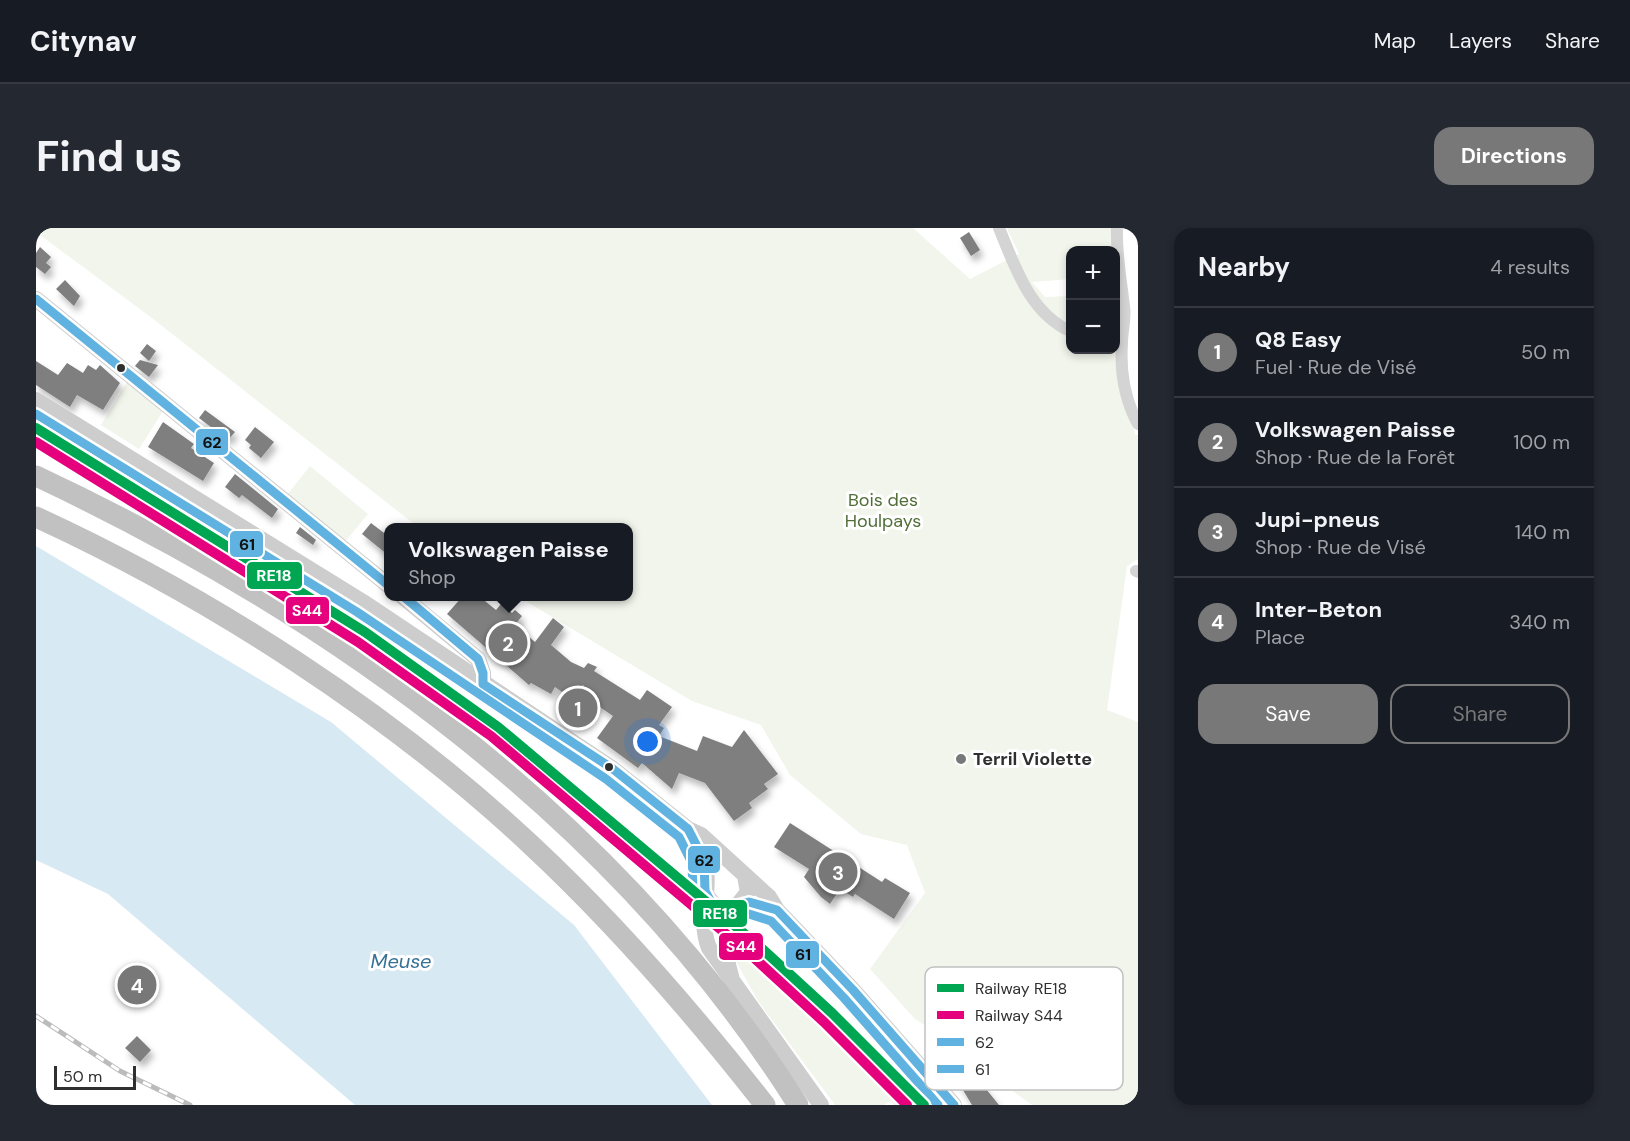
<!DOCTYPE html>
<html lang="en">
<head>
<meta charset="utf-8">
<style>
  :root { --surface:#171b24; --page:#242831; --text:#f1f3f6; --muted:#9ea1a6; --line:#363941; --accent:#787878 }
  body { margin:0; font-family:"DM Sans",sans-serif; background:var(--page); color:var(--text) }
  .controls { position:absolute; right:18px; top:18px; display:grid; overflow:hidden; border-radius:12px; box-shadow:0 3px 9px #0003 }
  .controls button { width:54px; height:54px; display:grid; place-items:center; padding:0; border:0; border-bottom:2px solid var(--line); background:var(--surface); color:var(--text); font:30px sans-serif }
  .scale { position:absolute; left:18px; bottom:15px; width:82px; box-sizing:border-box; padding-left:6px; border:3px solid #2f2f2f; border-top:0; font-size:16px; line-height:21px; white-space:nowrap; color:#2f2f2f; -webkit-text-stroke:4px #fff; paint-order:stroke }
  .you { position:absolute; left:612px; top:514px; width:21px; height:21px; margin:-15px; border:4px solid #fff; border-radius:50%; background:#1a73e8; box-shadow:0 0 0 9px #1a73e833 }
  .badge { display:grid; place-items:center; width:39px; height:39px; border-radius:50%; background:var(--accent); color:#fff; font-size:20px; font-weight:700 }
  .pin { position:absolute; translate:-50% -50%; border:3px solid #fff; box-shadow:0 2px 6px #0006 }
  .popup { position:absolute; left:348px; top:295px; width:249px; height:78px; box-sizing:border-box; display:grid; place-content:center; border-radius:12px; background:var(--surface); filter:drop-shadow(0 2px 4px #0005); font-size:20px; white-space:nowrap; color:var(--muted) }
  .popup b { font-size:22px; color:var(--text) }
  .popup::after { content:''; position:absolute; left:50%; top:100%; margin-left:-12px; border:12px solid transparent; border-top-color:var(--surface) }
  .list { margin:0; padding:0; list-style:none }
  h2 { display:flex; justify-content:space-between; align-items:center; height:78px; margin:0; padding:0 24px; font-size:26px }
  h2 small { font-size:20px; font-weight:400; color:var(--muted) }
  .list li { display:grid; grid-template-columns:39px 1fr auto; gap:18px; align-items:center; box-sizing:border-box; height:90px; padding:0 24px; border-top:2px solid var(--line) }
  .list b { display:block; font-size:22px; white-space:nowrap }
  .list p { margin:0; font-size:20px; white-space:nowrap; color:var(--muted) }
  .list em { font-size:20px; font-style:normal; color:var(--muted) }
  .actions { display:flex; gap:12px; padding:18px 24px }
  .actions a { flex:1; padding:14px 0; border:2px solid var(--accent); border-radius:18px; text-align:center; font-size:21px; color:var(--accent) }
  .actions .main { background:var(--accent); color:#fff }
  .map { position:relative; flex:none; width:1102px; height:877px; overflow:hidden; border-radius:18px }
  header { display:flex; align-items:center; gap:36px; box-sizing:border-box; height:84px; padding:0 30px; background:var(--surface); border-bottom:2px solid var(--line) }
  header strong { font-size:28px }
  nav { display:flex; gap:33px; margin-inline-start:auto; font-size:21px }
  .intro { display:flex; align-items:center; justify-content:space-between; box-sizing:border-box; height:144px; padding:0 36px }
  h1 { margin:0; font-size:42px }
  .button { padding:15px 27px; border-radius:18px; background:var(--accent); color:#fff; font-size:21px; font-weight:700 }
  main { display:flex; gap:36px; padding:0 36px }
  aside { flex:1; background:var(--surface); border-radius:18px; box-shadow:0 3px 9px #0003 }
  .map>svg:first-child { display:block }
  .green { fill:#f1f5eb }
  .water { fill:#d7e9f3 }
  .building { fill:#7f7f7f; filter:url(#shadow) }
  .lines { fill:none; stroke-linecap:round; stroke-linejoin:round }
  .street { stroke:#d4d4d4; stroke-width:12 }
  .secondary { stroke:#cdcdcd; stroke-width:16 }
  .highway { stroke:#c1c1c1; stroke-width:21 }
  .rail-casing { stroke:#bbb; stroke-width:5 }
  .rail { stroke:#fff; stroke-width:3; stroke-dasharray:9; stroke-linecap:butt }
  .bus-1-casing { stroke:#fff; stroke-width:14 }
  .bus-2-casing { stroke:#fff; stroke-width:14 }
  .bus-1 { stroke:#60b2e0; stroke-width:9 }
  .bus-2 { stroke:#60b2e0; stroke-width:9 }
  .rail-1-casing { stroke:#fff; stroke-width:15 }
  .rail-2-casing { stroke:#fff; stroke-width:15 }
  .rail-1 { stroke:#00a651; stroke-width:10 }
  .rail-2 { stroke:#e5007d; stroke-width:10 }
  .bus-dot { fill:#2f2f2f; stroke:#fff; stroke-width:2 }
  .poi-dot { fill:#787878; stroke:#fff; stroke-width:2 }
  .labels { text-anchor:middle; stroke-width:6; stroke-linejoin:round; paint-order:stroke }
  .park-label { font-size:18px; fill:#516e38; stroke:#fff }
  .poi-label { font-size:18px; font-weight:bold; fill:#2f2f2f; stroke:#fff; text-anchor:start }
  .water-label { font-size:20px; font-style:italic; fill:#367197; stroke:#fff }
  .key { fill:#fff; stroke:#c1c1c1; stroke-width:1.5 }
  .key-label { font-size:16px; fill:#2f2f2f }
  .line-badge { stroke:#fff; stroke-width:2 }
  .badge-label { font-size:16px; text-anchor:middle; font-weight:bold; fill:#fff }
  .pale-badge-label { font-size:16px; text-anchor:middle; font-weight:bold; fill:#111 }
</style>
</head>
<body>
<header>
<strong>Citynav</strong>
<nav><a>Map</a><a>Layers</a><a>Share</a></nav>
</header>
<div class="intro"><h1>Find us</h1><a class="button">Directions</a></div>
<main>
<div class="map">
<svg width="1102" height="877" viewBox="0 0 1102 877">
  <defs>
    <filter id="shadow"><feDropShadow dx="3.5" dy="6" stdDeviation="3" flood-color="#0004"/></filter>
  </defs>
  <rect width="100%" height="100%" fill="#fff"/>
  <path class="green" d="M0 0H877L934 51 983 26 971 0H1079L1078 22H1034V51L996 54 1009 69 1034 68V122H1080V71L1099 207H1102V331L1091 338 1071 482 1102 494V877H996L978 864 943 831 879 791 834 741 889 665 871 617 825 606 754 547 725 497 656 473 483 369 592 368V300L382 299 116 90 0 4Z
    M91 154 127 183 103 221 65 197Z
    M274 238 332 286 308 315 251 267Z
    M700 716 739 746 872 877H858L855 873 848 877H799L722 773 701 735Z"/>
  <path class="water" d="M0 318 295 494 538 697 676 877H319L72 666 0 632Z"/>
  <path class="building" d="M933 4 944 22 935 28 924 10Z
    M4 19 15 29 10 35 15 39 9 46 0 39V25Z
    M29 52 44 68 38 78 20 61Z
    M111 116 120 123 113 133 104 125Z
    M104 132 122 137 113 149 99 138Z
    M0 133 22 147 31 135 47 145 52 137 60 142 64 137 84 155 67 182 41 167 34 179 0 157Z
    M169 182 199 204 192 212 163 190Z
    M127 194 158 216 155 220 178 235 167 253 112 219Z
    M219 199 238 214 225 230 213 220 215 217 209 212Z
    M199 246 242 281 236 290 206 267 203 270 189 259Z
    M335 295 352 308V327L326 306Z
    M264 299 280 312 277 317 260 305Z
    M426 369H444L460 382 465 376 476 385 479 382 486 388 479 397 499 414 517 390 528 399 515 417 535 434 548 440 552 435 561 439 558 443 604 472 611 462 636 479 623 497 628 500 623 508 661 523 667 508 696 519 708 502 742 546 728 556 732 561 713 575 716 580 698 593 669 555 643 545 636 561 606 535 602 540 561 510 577 488 555 473 542 493 530 485 548 457 526 464 519 459 515 466 495 455 493 457 411 386Z
    M754 595 846 654 849 650 874 665 858 691 819 666 817 669 804 661 794 676 785 669 768 649 773 641 738 619Z
    M101 748 109 758 101 765 93 756Z
    M101 808 115 822 104 834 89 820Z
    M934 842 946 856 963 877H936L921 852Z"/>
  <g class="lines">
    <path class="street" d="M963 0C979 39 994 85 1034 103
      M1081 0C1080 28 1085 51 1088 78 1090 91 1086 103 1086 115 1084 143 1089 172 1102 196
      M1100 343 1102 344"/>
    <path class="secondary" d="M0 71 352 357
      M0 172 327 374 577 541 652 601 665 607 733 669 741 682 817 762 918 877
      M366 368 442 431 447 445V456
      M653 605C659 617 667 626 670 639 674 667 662 692 673 720L785 877
      M669 663C674 677 685 683 700 679L712 664 709 648
      M695 748C688 724 686 701 700 679"/>
    <path class="highway" d="M0 248C300 389 583 593 762 877
      M0 289C174 369 354 485 494 616 580 696 657 785 729 877"/>
    <defs>
      <path id="rail" d="M0 788 84 843 154 877"/>
    </defs>
    <use href="#rail" class="rail-casing"/>
    <use href="#rail" class="rail"/>
    <defs>
      <path id="bus-1" d="M0 71 352 357
        M367 368 442 431 447 445V456
        M447 456 577 541 652 601 668 632 669 663 675 674 691 680 713 674 741 682 817 762 918 877"/>
      <path id="bus-2" d="M0 186 321 384 570 551 643 609 656 635 657 666 667 683 689 692 713 686 735 693 808 770 902 877"/>
    </defs>
    <use href="#bus-1" class="bus-1-casing"/>
    <use href="#bus-2" class="bus-2-casing"/>
    <use href="#bus-1" class="bus-1"/>
    <use href="#bus-2" class="bus-2"/>
    <defs>
      <path id="rail-1" d="M0 200 329 404 462 499 723 718 796 785 888 877"/>
      <path id="rail-2" d="M0 214 322 414 455 508 715 727 788 794 871 877"/>
    </defs>
    <use href="#rail-1" class="rail-1-casing"/>
    <use href="#rail-2" class="rail-2-casing"/>
    <use href="#rail-1" class="rail-1"/>
    <use href="#rail-2" class="rail-2"/>
  </g>
  <g class="bus-dot">
    <circle cx="85" cy="140" r="5"/>
    <circle cx="573" cy="539" r="5"/>
  </g>
  <circle class="poi-dot" cx="925" cy="531" r="6"/>
  <g class="labels">
    <g class="park-label">
      <text x="847" y="278">Bois des<tspan x="847" dy="21">Houlpays</tspan></text>
    </g>
    <g class="poi-label">
      <text x="937" y="537">Terril Violette</text>
    </g>
    <g class="water-label">
      <text x="365" y="740">Meuse</text>
    </g>
  </g>
  <rect x="889" y="739" width="198" height="123" rx="9" class="key"/>
  <rect x="901" y="756" width="27" height="8" fill="#00a651"/>
  <rect x="901" y="783" width="27" height="8" fill="#e5007d"/>
  <rect x="901" y="810" width="27" height="8" fill="#60b2e0"/>
  <rect x="901" y="837" width="27" height="8" fill="#60b2e0"/>
  <g class="key-label">
    <text x="939" y="766">Railway RE18</text>
    <text x="939" y="793">Railway S44</text>
    <text x="939" y="820">62</text>
    <text x="939" y="847">61</text>
  </g>
  <g class="line-badge">
    <rect x="159" y="200" width="34" height="28" rx="6" fill="#60b2e0"/>
    <rect x="193" y="302" width="35" height="28" rx="6" fill="#60b2e0"/>
    <rect x="210" y="333" width="57" height="29" rx="6" fill="#00a651"/>
    <rect x="249" y="368" width="45" height="29" rx="6" fill="#e5007d"/>
    <rect x="651" y="617" width="34" height="29" rx="6" fill="#60b2e0"/>
    <rect x="656" y="671" width="56" height="29" rx="6" fill="#00a651"/>
    <rect x="682" y="704" width="46" height="29" rx="6" fill="#e5007d"/>
    <rect x="749" y="712" width="35" height="29" rx="6" fill="#60b2e0"/>
  </g>
  <g class="badge-label">
    <text x="238" y="353">RE18</text>
    <text x="271" y="388">S44</text>
    <text x="684" y="691">RE18</text>
    <text x="705" y="724">S44</text>
  </g>
  <g class="pale-badge-label">
    <text x="176" y="220">62</text>
    <text x="211" y="322">61</text>
    <text x="668" y="638">62</text>
    <text x="767" y="732">61</text>
  </g>
</svg>
<div class="controls">
<button>+</button>
<button>−</button>
</div>
<div class="scale">50 m</div>
<div class="you"></div>
<div class="pin badge" style="left:542px;top:480px">1</div>
<div class="pin badge" style="left:472px;top:415px">2</div>
<div class="popup"><b>Volkswagen Paisse</b>Shop</div>
<div class="pin badge" style="left:802px;top:644px">3</div>
<div class="pin badge" style="left:101px;top:757px">4</div>
</div>
<aside>
<h2>Nearby<small>4 results</small></h2>
<ul class="list">
<li><span class="badge">1</span><div><b>Q8 Easy</b><p>Fuel · Rue de Visé</p></div><em>50 m</em></li>
<li><span class="badge">2</span><div><b>Volkswagen Paisse</b><p>Shop · Rue de la Forêt</p></div><em>100 m</em></li>
<li><span class="badge">3</span><div><b>Jupi-pneus</b><p>Shop · Rue de Visé</p></div><em>140 m</em></li>
<li><span class="badge">4</span><div><b>Inter-Beton</b><p>Place</p></div><em>340 m</em></li>
</ul>
<div class="actions"><a class="main">Save</a><a>Share</a></div>
</aside>
</main>
</body>
</html>
